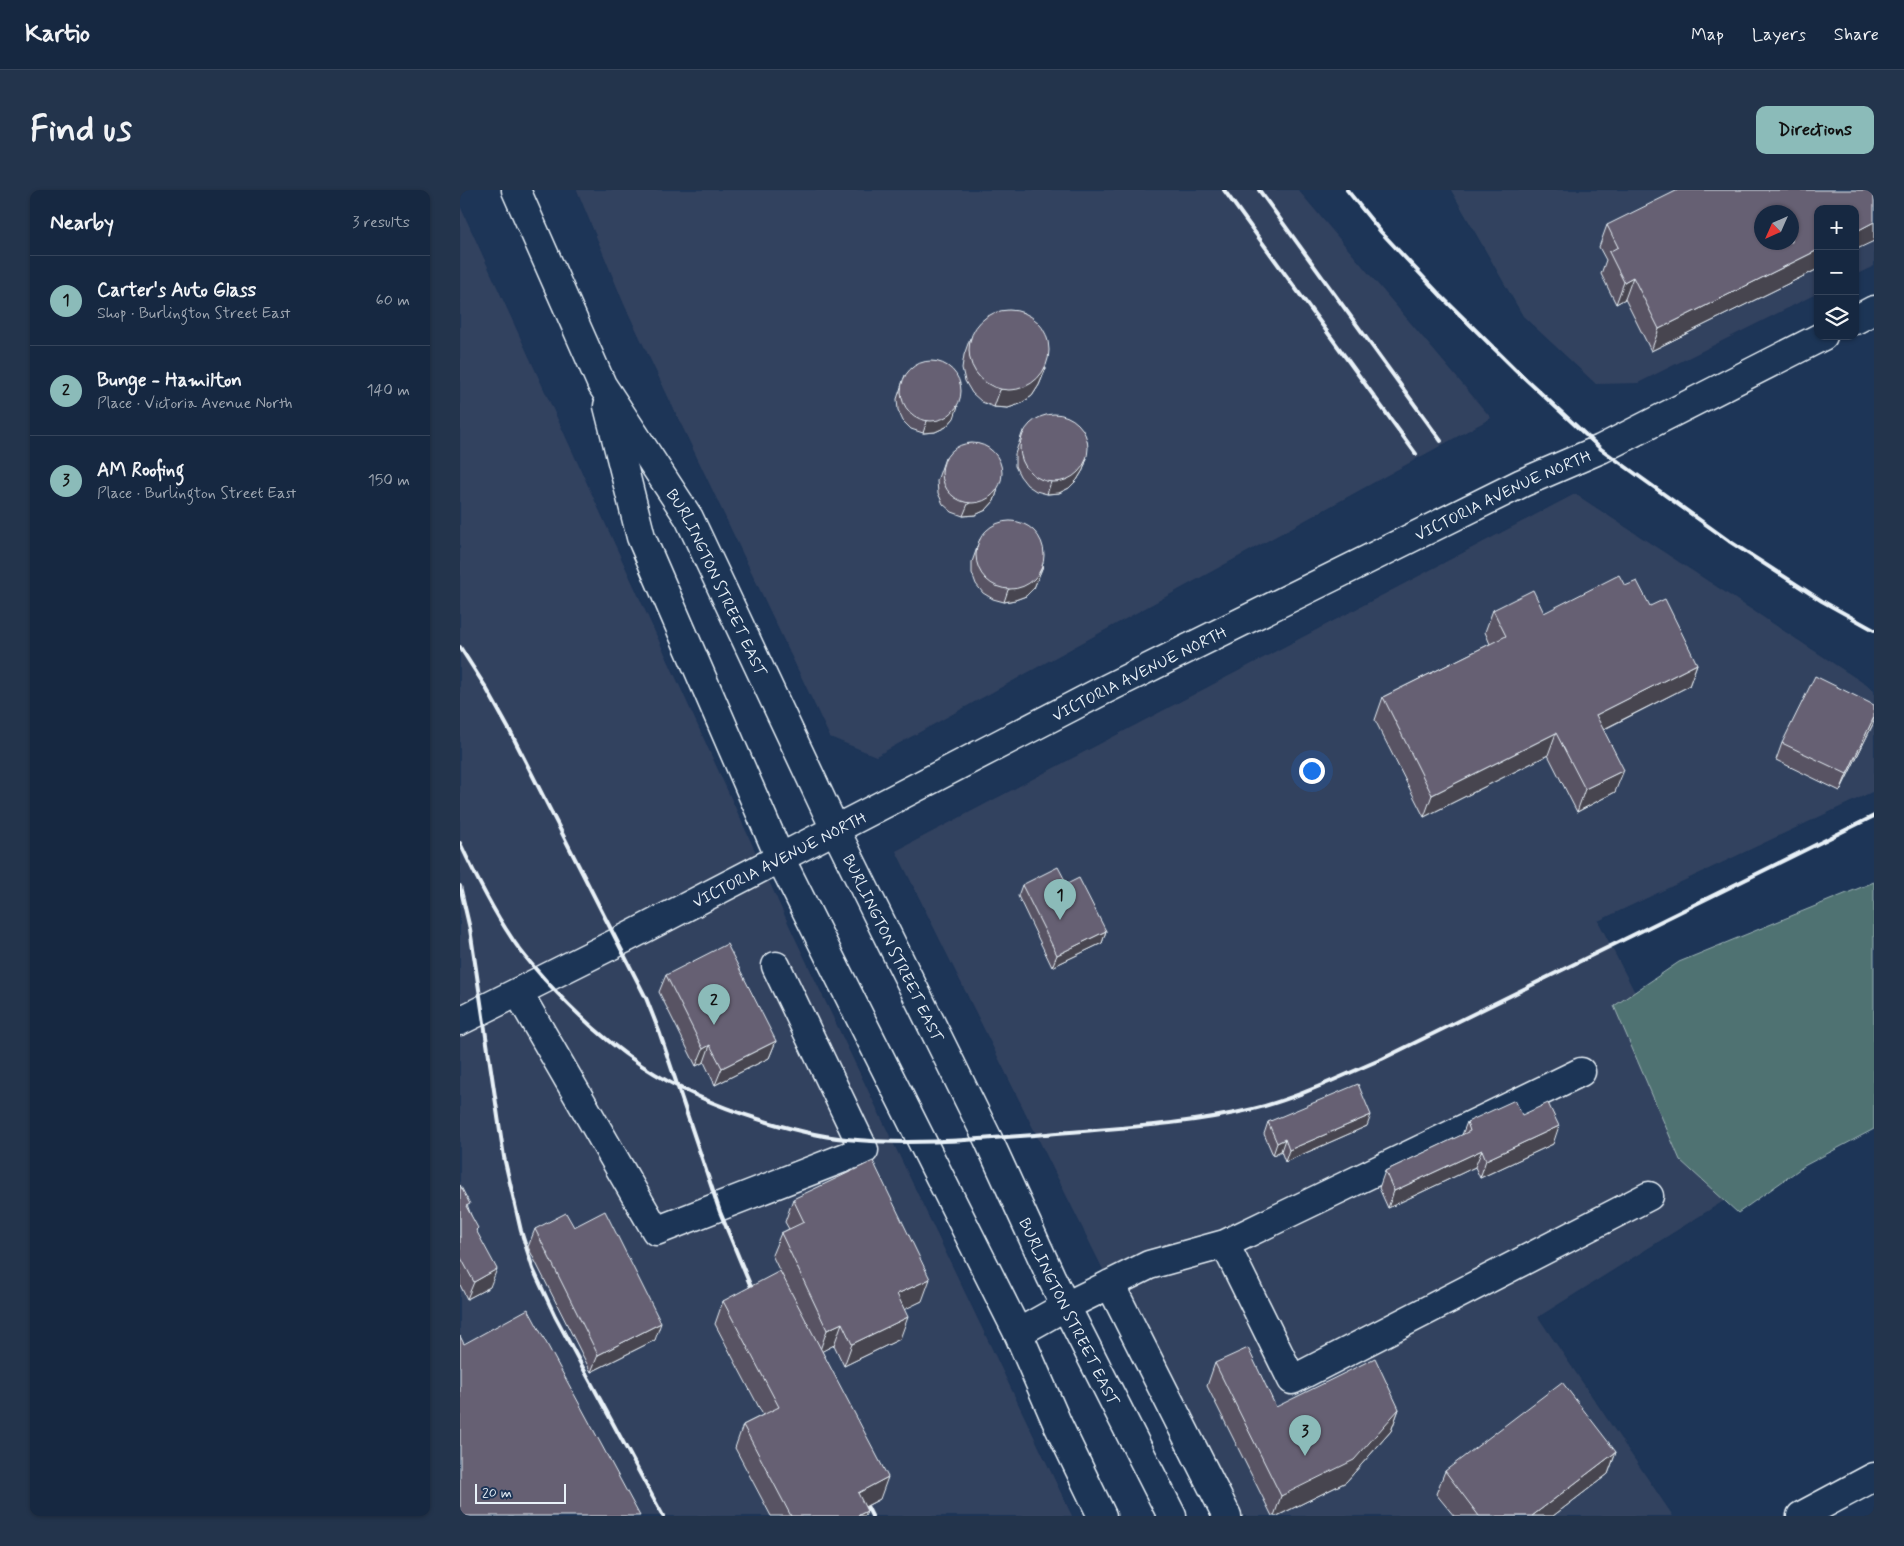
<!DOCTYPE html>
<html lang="en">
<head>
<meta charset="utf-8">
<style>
  :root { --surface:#162841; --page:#23344c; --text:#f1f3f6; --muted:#9ea6b1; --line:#35445a; --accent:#8bbbb9 }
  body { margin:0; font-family:Mynerve,sans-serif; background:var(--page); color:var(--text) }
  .controls { position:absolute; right:15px; top:15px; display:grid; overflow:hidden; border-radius:10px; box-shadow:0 1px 4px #0004 }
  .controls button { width:45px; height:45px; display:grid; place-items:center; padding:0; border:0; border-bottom:1px solid var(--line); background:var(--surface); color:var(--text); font:25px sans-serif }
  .compass { position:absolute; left:1294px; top:15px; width:45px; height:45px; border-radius:50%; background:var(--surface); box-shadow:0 1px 4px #0004; rotate:225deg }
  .scale { position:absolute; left:15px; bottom:12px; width:91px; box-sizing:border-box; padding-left:5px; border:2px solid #e8f1f8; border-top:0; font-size:14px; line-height:18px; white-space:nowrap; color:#e8f1f8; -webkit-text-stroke:4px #1d3557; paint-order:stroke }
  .you { position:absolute; left:851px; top:580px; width:18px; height:18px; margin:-12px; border:4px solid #fff; border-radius:50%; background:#1a73e8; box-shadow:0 0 0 8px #1a73e833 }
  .badge { display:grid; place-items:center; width:32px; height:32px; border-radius:50%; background:var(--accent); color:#111; font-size:16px; font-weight:700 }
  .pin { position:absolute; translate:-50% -41px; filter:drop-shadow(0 1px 2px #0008) }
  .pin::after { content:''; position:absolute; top:26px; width:18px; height:15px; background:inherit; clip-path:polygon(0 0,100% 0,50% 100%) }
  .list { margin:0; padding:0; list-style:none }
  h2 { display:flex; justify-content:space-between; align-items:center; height:65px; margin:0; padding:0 20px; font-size:21px }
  h2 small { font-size:16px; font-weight:400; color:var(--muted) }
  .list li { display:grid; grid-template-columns:32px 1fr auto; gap:15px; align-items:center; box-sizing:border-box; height:90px; padding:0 20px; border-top:1px solid var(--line) }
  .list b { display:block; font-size:19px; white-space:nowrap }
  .list p { margin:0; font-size:16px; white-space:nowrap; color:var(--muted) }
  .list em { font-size:16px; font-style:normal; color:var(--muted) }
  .icon { flex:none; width:28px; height:28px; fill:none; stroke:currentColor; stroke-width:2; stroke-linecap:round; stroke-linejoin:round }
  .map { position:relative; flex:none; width:1414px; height:1326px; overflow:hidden; border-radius:10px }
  header { display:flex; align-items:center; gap:30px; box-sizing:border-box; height:70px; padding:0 25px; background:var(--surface); border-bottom:1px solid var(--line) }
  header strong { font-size:24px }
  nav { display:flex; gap:28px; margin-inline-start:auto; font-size:18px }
  .intro { display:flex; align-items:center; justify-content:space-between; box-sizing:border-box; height:120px; padding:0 30px }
  h1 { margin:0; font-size:35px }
  .button { padding:12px 22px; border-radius:10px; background:var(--accent); color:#111; font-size:18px; font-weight:700 }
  main { display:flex; gap:30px; padding:0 30px }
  aside { flex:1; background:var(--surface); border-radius:10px; box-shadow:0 1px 4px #0004 }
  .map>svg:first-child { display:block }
  .built { fill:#33425f; fill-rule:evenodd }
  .green { fill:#507272; stroke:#9cb2b5 }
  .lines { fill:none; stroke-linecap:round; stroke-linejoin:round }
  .minor-casing { stroke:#e8f1f8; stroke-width:31 }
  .major-casing { stroke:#e8f1f8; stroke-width:31 }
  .minor { stroke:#1d3557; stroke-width:28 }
  .major { stroke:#1d3557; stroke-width:28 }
  .rail { stroke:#e8f1f8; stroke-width:4 }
  .wall { fill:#585363; stroke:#e8f1f8 }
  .shaded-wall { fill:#474450; stroke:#e8f1f8 }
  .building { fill:#666173; stroke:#e8f1f8; fill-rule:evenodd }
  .labels { text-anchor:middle; stroke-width:5; stroke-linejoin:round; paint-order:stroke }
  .street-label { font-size:16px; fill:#e8f1f8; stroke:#1d3557 }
</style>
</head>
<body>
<header>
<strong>Kartio</strong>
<nav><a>Map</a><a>Layers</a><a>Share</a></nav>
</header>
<div class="intro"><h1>Find us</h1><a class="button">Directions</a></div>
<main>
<aside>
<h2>Nearby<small>3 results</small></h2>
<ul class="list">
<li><span class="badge">1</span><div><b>Carter's Auto Glass</b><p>Shop · Burlington Street East</p></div><em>60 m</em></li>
<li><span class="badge">2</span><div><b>Bunge - Hamilton</b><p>Place · Victoria Avenue North</p></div><em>140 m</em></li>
<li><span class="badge">3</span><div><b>AM Roofing</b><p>Place · Burlington Street East</p></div><em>150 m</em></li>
</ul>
</aside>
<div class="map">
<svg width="1414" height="1326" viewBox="0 0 1414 1326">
  <rect width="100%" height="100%" fill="#1d3557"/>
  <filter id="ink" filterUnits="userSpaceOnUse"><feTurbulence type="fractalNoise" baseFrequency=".02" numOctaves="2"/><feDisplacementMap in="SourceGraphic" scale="10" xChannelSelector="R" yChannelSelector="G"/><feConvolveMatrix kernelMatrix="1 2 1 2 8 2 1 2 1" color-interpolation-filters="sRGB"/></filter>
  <g filter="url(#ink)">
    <path class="built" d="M117 0H838L1031 228 416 566 370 547 164 114Z
      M991 0H1414V76L1395 85V19H1358V103L1178 193 1136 194 1063 126ZM1302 22H1332V52H1302Z
      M0 16 334 746 612 1326H0Z
      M1115 304 1414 500V601L1138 731 1278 1002 1078 1127 1213 1326H765L436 661Z"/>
    <path class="green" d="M1414 692V939L1344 976 1278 1023 1220 970 1154 816 1219 772Z"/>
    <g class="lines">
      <defs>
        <path id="minor" d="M58 802 196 1041 404 960 316 776
          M0 831 168 747 320 668
          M765 1054 832 1190 1189 1006
          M650 1094 767 1326
          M558 1143 606 1116 689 1075 765 1054 1121 882"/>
        <g id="major">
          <path id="s1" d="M56 0 142 195 229 328 375 639 528 949 591 1087 712 1326"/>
          <path d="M1395 130 1414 120"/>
          <path d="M148 216 181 347 320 668 558 1143 598 1235 642 1326"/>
          <path id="s2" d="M320 668 638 503 1062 293 1141 259 1363 146"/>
          <path d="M1341 1326 1414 1287"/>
        </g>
      </defs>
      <use href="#minor" class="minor-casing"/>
      <use href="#major" class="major-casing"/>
      <use href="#minor" class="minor"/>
      <use href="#major" class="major"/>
      <path class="rail" d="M764 0 956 264
        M799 0 981 251
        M887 0 921 42 982 107 1057 181 1141 259 1269 351 1362 411 1414 440
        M0 457 25 496 50 541 186 808 199 841 260 1022 296 1109
        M0 653C15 685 31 717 51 747 61 763 74 777 87 792 150 861 208 901 298 929 326 938 356 946 386 949 453 956 521 949 587 944 656 938 726 935 793 919 838 908 879 887 922 869L1414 626
        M0 696 10 739 44 967 61 1041 73 1079 95 1126 203 1326
        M407 1316 412 1326"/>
    </g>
    <path class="wall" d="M1358 19V79L1191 161 1165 109 1156 114 1141 84 1146 70 1139 57 1147 35Z
      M510 148 586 178 579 195 572 206 560 214 548 218 534 217 522 212 512 203 505 191 502 178 504 165Z
      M445 185 494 228 486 237 475 242 463 243 451 239 443 231 438 220 437 209Z
      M563 241 627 268 623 280 617 290 609 298 599 303 587 304 576 301 567 295 560 286 555 276V264Z
      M485 268 538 299 534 311 526 320 515 325 503 326 492 322 483 314 478 303 477 291Z
      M520 349 583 376 574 398 566 406 555 410 544 412 533 409 523 403 516 394 512 383V372Z
      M1165 396 1190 416 1237 474 1229 496 1143 540 1155 602 1117 622 1088 565 964 627 915 530 923 507 1030 454 1025 442 1033 420 1084 423Z
      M1413 534 1380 601 1316 570 1322 553Z
      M607 694 646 741 642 753 592 777 558 706 562 695Z
      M206 785 316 851 309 868 255 895 244 872 236 876 199 802Z
      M1062 925 1093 954 1020 988 1015 977 928 1018 919 998 925 981 1002 945 1007 932Z
      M808 932 907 936 825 972 821 961 813 965 804 944Z
      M0 995 17 1042 30 1097 7 1109 0 1095Z
      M333 1009 462 1111 444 1119 440 1149 384 1176 374 1155 362 1161 420 1309 405 1317 407 1321 405 1326H311L275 1258 283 1235 303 1225 255 1134 263 1111 324 1090 312 1065 321 1043 329 1039 325 1032Z
      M114 1037 195 1150 131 1182 68 1057 75 1039Z
      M755 1173 816 1217 939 1219 931 1241 886 1292 817 1326H812L747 1196Z
      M1156 1262 1148 1284 1093 1326H994L976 1304 985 1281Z"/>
    <path class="shaded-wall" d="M1414 32V51L1395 60V42Z
      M1358 60V79L1191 161 1199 139Z
      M1173 87 1165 109 1156 114 1164 92Z
      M586 178 579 195 572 206 560 214 548 218 534 217 540 200Z
      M498 216 494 228 486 237 475 242 463 243 467 231Z
      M627 268 623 280 617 290 609 298 599 303 587 304 591 292Z
      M538 299 534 311 526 320 515 325 503 326 508 314Z
      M583 376 574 398 566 406 555 410 544 412 548 400Z
      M1237 474 1229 496 1128 547 1136 525Z
      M1414 527V531L1413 534 1380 601 1387 584Z
      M1096 543 1088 565 964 627 972 605Z
      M1164 580 1155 602 1117 622 1125 599Z
      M646 741 642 753 592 777 597 765Z
      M316 851 309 868 255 895 262 878Z
      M250 855 244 872 236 876 243 859Z
      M911 925 907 936 825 972 829 960Z
      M1099 936 1093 954 1020 988 1026 970Z
      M825 949 821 961 813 965 817 953Z
      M1022 960 1015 977 928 1018 934 1001Z
      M37 1079 30 1097 7 1109 14 1092Z
      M470 1089 462 1111 429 1127 437 1104Z
      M448 1127 440 1149 384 1176 392 1154Z
      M201 1133 195 1150 131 1182 138 1165Z
      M382 1133 374 1155 359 1163 367 1140Z
      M939 1219 931 1241 886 1292 817 1326H814L821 1306Z
      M1156 1262 1148 1284 1093 1326H1072Z
      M428 1287 420 1309 389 1325 398 1303Z
      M407 1321 405 1326H397Z"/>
    <path class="building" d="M1218 0H1414V32L1395 42V19H1358V60L1199 139 1173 87 1164 92 1149 62 1158 57 1147 35ZM1302 22H1332V52H1302Z
      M509 160a40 40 0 1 1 80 0a40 40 0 1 1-80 0Z
      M441 201a30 30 0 1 1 60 0a30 30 0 1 1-60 0Z
      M560 258a34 34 0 1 1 68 0a34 34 0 1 1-68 0Z
      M482 283a30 30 0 1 1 60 0a30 30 0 1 1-60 0Z
      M516 365a34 34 0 1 1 68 0a34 34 0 1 1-68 0Z
      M1159 385 1165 396 1177 391 1190 416 1205 409 1237 474 1136 525 1164 580 1125 599 1096 543 972 605 923 507 1046 446 1033 420 1073 400 1084 423Z
      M1355 486 1414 515V527L1387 584 1322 553Z
      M598 677 607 694 619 688 646 741 597 765 562 695Z
      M267 754 316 851 262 878 250 855 243 859 206 785Z
      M898 894 911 925 829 960 825 949 817 953 808 932Z
      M1055 910 1062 925 1088 913 1099 936 1026 970 1022 960 934 1001 925 981 1010 941 1007 932Z
      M413 971 470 1089 437 1104 448 1127 392 1154 382 1133 367 1140 321 1043 344 1032 333 1009Z
      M0 995 10 1014 6 1016 18 1038 16 1040 37 1079 14 1092 0 1066Z
      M145 1021 201 1133 138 1165 75 1039 106 1023 114 1037Z
      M320 1081 428 1287 398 1303 407 1321 397 1326H331L283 1235 319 1217 263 1111Z
      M68 1119 180 1326H0V1146L4 1154Z
      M788 1158 816 1217 915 1168 939 1219 894 1270 821 1306 755 1173Z
      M1102 1192 1156 1262 1072 1326H1019L985 1281Z"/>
  </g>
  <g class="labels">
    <g class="street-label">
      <text dy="6" stroke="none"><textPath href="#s2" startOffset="809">VICTORIA AVENUE NORTH</textPath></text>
      <text dy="6" stroke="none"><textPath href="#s1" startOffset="442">BURLINGTON STREET EAST</textPath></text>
      <text dy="6" stroke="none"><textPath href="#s2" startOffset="404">VICTORIA AVENUE NORTH</textPath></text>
      <text transform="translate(319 669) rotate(-27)" y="6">VICTORIA AVENUE NORTH</text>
      <text dy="6" stroke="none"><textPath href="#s1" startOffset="848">BURLINGTON STREET EAST</textPath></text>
      <text dy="6" stroke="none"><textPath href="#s1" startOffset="1252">BURLINGTON STREET EAST</textPath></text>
    </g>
  </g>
</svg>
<div class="controls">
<button>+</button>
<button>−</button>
<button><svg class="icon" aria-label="layers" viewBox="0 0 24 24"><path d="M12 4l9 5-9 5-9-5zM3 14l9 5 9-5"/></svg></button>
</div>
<svg class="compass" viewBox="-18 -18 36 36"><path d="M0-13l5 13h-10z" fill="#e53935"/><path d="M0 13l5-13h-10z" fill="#9ea6b1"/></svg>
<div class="scale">20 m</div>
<div class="you"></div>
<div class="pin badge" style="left:600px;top:730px">1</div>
<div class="pin badge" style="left:254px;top:835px">2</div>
<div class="pin badge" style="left:845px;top:1266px">3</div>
</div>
</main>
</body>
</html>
